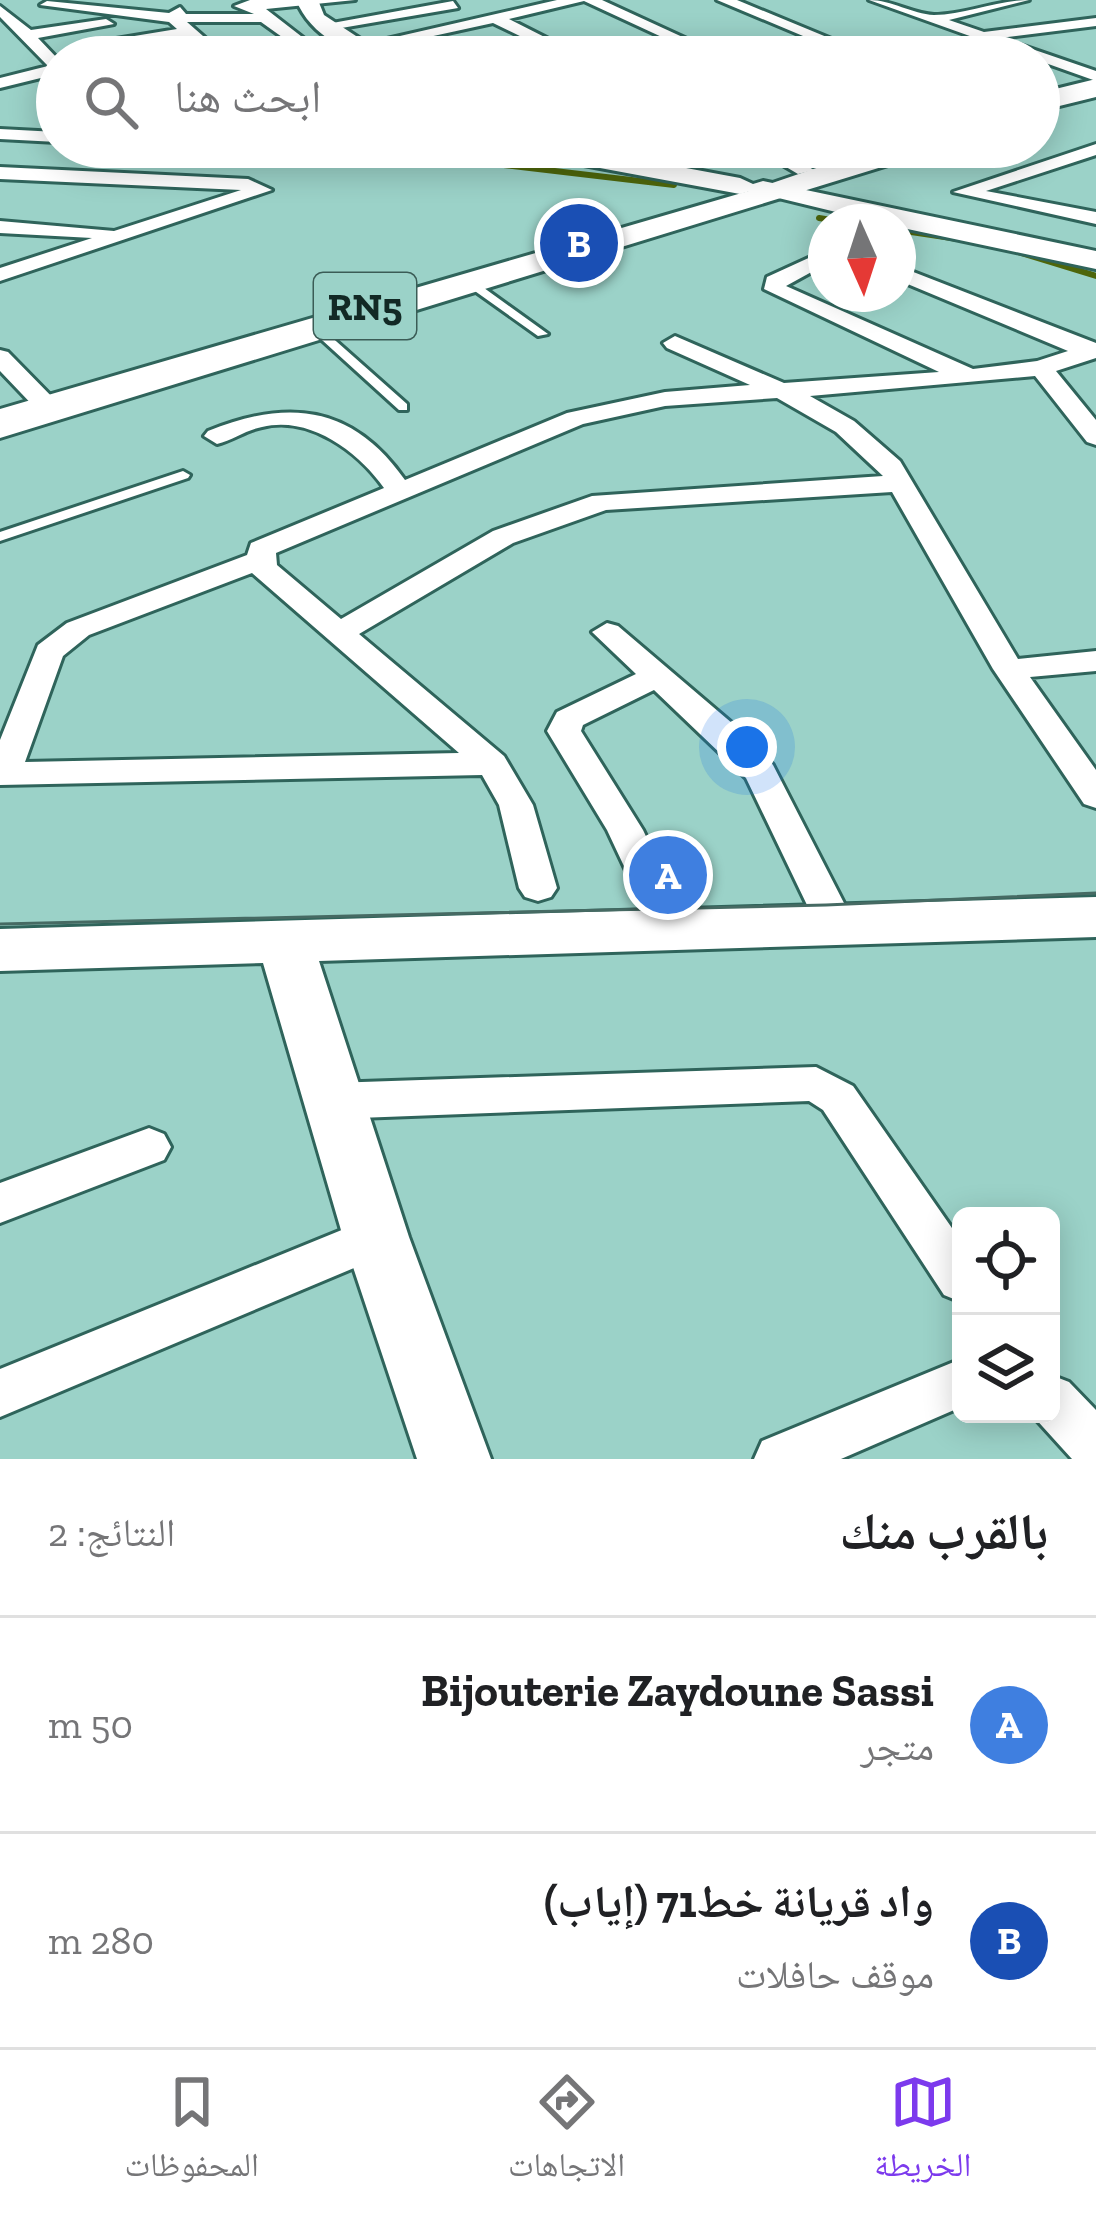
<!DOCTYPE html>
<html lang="ar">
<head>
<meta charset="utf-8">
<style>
  :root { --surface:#fff; --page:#f2f2f2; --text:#202124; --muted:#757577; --line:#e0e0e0; --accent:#7c3aed }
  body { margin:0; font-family:"Zilla Slab","Noto Naskh Arabic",serif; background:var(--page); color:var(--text); direction:rtl }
  .controls { position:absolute; right:36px; bottom:36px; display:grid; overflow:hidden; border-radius:18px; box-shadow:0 6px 30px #0003 }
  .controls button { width:108px; height:108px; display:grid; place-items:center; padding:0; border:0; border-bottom:3px solid var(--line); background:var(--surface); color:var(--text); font:60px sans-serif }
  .compass { position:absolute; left:808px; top:204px; width:108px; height:108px; border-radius:50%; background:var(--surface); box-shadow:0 6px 30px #0003; rotate:177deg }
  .you { position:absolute; left:747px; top:747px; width:42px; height:42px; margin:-30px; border:9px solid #fff; border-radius:50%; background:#1a73e8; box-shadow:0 0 0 18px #1a73e833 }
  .badge { display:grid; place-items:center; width:78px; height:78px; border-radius:50%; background:var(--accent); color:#fff; font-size:39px; font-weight:700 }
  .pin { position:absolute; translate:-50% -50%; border:6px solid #fff; box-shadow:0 3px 12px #0006 }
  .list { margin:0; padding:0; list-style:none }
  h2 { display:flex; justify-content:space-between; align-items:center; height:156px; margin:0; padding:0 48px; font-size:51px }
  h2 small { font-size:39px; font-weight:400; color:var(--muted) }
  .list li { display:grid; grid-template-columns:78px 1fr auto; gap:36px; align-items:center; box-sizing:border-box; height:216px; padding:0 48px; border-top:3px solid var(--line) }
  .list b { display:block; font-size:45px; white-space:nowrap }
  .list p { margin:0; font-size:39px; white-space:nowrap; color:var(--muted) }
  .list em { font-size:39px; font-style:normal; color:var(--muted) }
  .icon { flex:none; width:66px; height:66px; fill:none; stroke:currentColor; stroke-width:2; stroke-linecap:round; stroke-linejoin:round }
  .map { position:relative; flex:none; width:1096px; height:1459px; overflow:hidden; direction:ltr }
  .search { position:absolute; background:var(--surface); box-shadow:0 6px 30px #0003; left:36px; right:36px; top:36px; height:132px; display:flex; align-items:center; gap:30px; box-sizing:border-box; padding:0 42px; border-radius:66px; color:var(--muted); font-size:45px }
  .sheet { height:588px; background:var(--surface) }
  nav { display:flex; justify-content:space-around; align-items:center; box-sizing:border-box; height:168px; border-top:3px solid var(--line); background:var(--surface); font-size:33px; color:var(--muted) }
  nav a { display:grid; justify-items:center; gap:6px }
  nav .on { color:var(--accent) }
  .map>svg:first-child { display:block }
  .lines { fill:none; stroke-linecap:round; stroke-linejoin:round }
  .stream-far1 { stroke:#4e660b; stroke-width:4.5 }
  .stream { stroke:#4e660b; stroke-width:6 }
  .lane-casing { stroke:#2f645b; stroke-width:6 }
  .street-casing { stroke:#2f645b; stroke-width:6 }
  .secondary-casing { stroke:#2f645b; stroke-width:6 }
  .highway-casing { stroke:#2f645b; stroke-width:6 }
  .lane { fill:#fff; fill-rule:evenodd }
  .street { fill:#fff; fill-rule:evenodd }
  .secondary { fill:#fff; fill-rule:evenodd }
  .highway { fill:#fff; fill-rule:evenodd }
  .tram { stroke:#466a63; stroke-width:3 }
  .labels { text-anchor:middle; stroke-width:10; stroke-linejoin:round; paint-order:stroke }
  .shield { fill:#9bd2c8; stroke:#3b5c56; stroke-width:3 }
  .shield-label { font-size:39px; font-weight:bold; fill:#122925 }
</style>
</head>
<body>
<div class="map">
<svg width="1096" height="1459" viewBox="0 0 1096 1459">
  <rect width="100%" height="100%" fill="#9bd2c8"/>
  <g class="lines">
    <path class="stream-far1" d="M349 147 512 166"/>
    <path class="stream" d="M486 163 674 185
      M819 218 843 222
      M898 230 958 239
      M1015 251 1096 276"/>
    <defs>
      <path id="lane" d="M465 280H473L548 334 538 336 465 284Z
        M311 326H319L407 404V410H399L311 330Z
        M183 471 190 475 188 478 0 541V532Z"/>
      <path id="street" d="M250 0H355L266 9 328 57H310L261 22H187L227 57H209L186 37 110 49 104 47V41L177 29 169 22 40 5 47 1 169 13 180 7 186 14H254L234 6Z
        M557 0H602L726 57H705L584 1 509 19 584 57H563L493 23 360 52 352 47Z
        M717 0H737L875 57H853Z
        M869 0C892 0 912 14 934 15 965 15 997 0 1029 0L949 20 984 32 1096 18V26L1000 38 1096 71V81Z
        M453 1 458 8 324 31 316 26Z
        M0 6 31 30 106 19 114 24 38 38 57 58V74L0 88V78L48 66 0 17Z
        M0 129 57 132V142L0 139Z
        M1096 144V155L986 191 1096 212V224L953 192Z
        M443 147H547L550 151 541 156 452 152Z
        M585 147H614L569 163 560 157Z
        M752 147H775L814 170 798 174Z
        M0 167 248 179 272 190 0 281V268L92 238 0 233V221L114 231 241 190 0 179Z
        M826 250V264L786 286 973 369 1037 361 1068 351 898 280V266L1096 343V358L1056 371 1096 420V445L1087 442 1035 376 810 396 854 421 900 461 1018 659 1096 651V671L1030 677 1096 770V808L1084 804 993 669 892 492 606 510 513 543 359 634 504 756 533 805 557 888 551 897 538 901 525 897 519 888 499 805 482 775 0 785V740L38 645 67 623 247 555 251 543 384 488C358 451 309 415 262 427 246 430 233 440 217 444L204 436 208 431C287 399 352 404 405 480L567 413 665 392 750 385 667 348 663 343 675 336 784 383 939 372 764 289 767 277ZM777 398 836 432 883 476 592 496 493 531 341 619 277 565 276 553 583 424 665 406ZM252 573 459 753 25 762 63 656 89 635Z
        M0 350 8 352 59 404 62 409 59 414H41L0 371Z
        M607 623 618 626 753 741 773 765 845 905 848 928 842 938 829 942 816 938 807 905 746 778 654 690 583 725 581 731 643 830 670 887 664 896 651 900 638 896 607 830 547 731 557 712 636 674 592 632Z
        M816 1067 853 1086 961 1241V1302L944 1295 823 1110 809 1101 332 1119 317 1113 311 1101 317 1089 332 1083Z
        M149 1128 164 1134 171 1147 164 1160 0 1223V1183Z
        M376 1216 392 1222 399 1237 392 1252 0 1417V1369Z
        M961 1359V1407L841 1459H754L762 1441Z
        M1051 1375 1069 1382 1096 1410V1459H1072L1033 1416 1051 1414Z"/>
      <path id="secondary" d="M296 0H318L324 15 388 57C350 57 311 36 296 0Z
        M517 147H573L740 178 753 184 763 181 1096 251V269L898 227V222H877L750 191 740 194 530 155Z
        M1096 897V937L319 961 409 1237 491 1459H417L343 1237 263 963 0 971V929Z"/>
      <path id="highway" d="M1096 79V97L1039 111V93Z
        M878 147H929L924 154 0 438V409L752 190Z"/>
    </defs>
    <use href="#lane" class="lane-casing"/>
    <use href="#street" class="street-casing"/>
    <use href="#secondary" class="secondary-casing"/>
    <use href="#highway" class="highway-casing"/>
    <use href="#lane" class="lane"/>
    <use href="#street" class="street"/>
    <use href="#secondary" class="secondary"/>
    <use href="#highway" class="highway"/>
    <path class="tram" d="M0 924 826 905 1096 893"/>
  </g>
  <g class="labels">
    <rect class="shield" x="314" y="273" width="102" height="66" rx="9"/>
    <g class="shield-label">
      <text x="365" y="320">RN5</text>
    </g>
  </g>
</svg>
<div class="controls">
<button><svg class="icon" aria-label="locate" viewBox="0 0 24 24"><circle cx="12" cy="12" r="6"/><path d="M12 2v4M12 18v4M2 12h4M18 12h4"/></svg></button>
<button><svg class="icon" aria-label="layers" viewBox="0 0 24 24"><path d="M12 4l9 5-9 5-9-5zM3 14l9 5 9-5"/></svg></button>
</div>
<svg class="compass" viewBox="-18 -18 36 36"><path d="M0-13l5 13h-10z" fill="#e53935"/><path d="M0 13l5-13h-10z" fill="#757577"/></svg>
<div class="you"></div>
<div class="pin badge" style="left:668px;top:875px;background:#3f7fe0">A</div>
<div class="pin badge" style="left:579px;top:243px;background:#1a4fb4">B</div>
<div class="search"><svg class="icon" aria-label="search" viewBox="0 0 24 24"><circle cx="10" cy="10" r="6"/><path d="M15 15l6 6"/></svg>ابحث هنا</div>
</div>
<section class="sheet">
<h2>بالقرب منك<small>النتائج: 2</small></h2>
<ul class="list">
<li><span class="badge" style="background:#3f7fe0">A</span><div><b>Bijouterie Zaydoune Sassi</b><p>متجر</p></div><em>50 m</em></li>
<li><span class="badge" style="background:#1a4fb4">B</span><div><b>واد قريانة خط71 (إياب)</b><p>موقف حافلات</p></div><em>280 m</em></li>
</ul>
</section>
<nav>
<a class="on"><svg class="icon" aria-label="map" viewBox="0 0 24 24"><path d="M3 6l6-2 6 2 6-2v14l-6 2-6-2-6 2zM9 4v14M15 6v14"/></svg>الخريطة</a>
<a><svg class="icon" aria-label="directions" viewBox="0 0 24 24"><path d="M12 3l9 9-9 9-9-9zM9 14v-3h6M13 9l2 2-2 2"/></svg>الاتجاهات</a>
<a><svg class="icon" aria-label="saved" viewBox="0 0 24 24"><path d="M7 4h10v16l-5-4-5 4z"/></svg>المحفوظات</a>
</nav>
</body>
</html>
